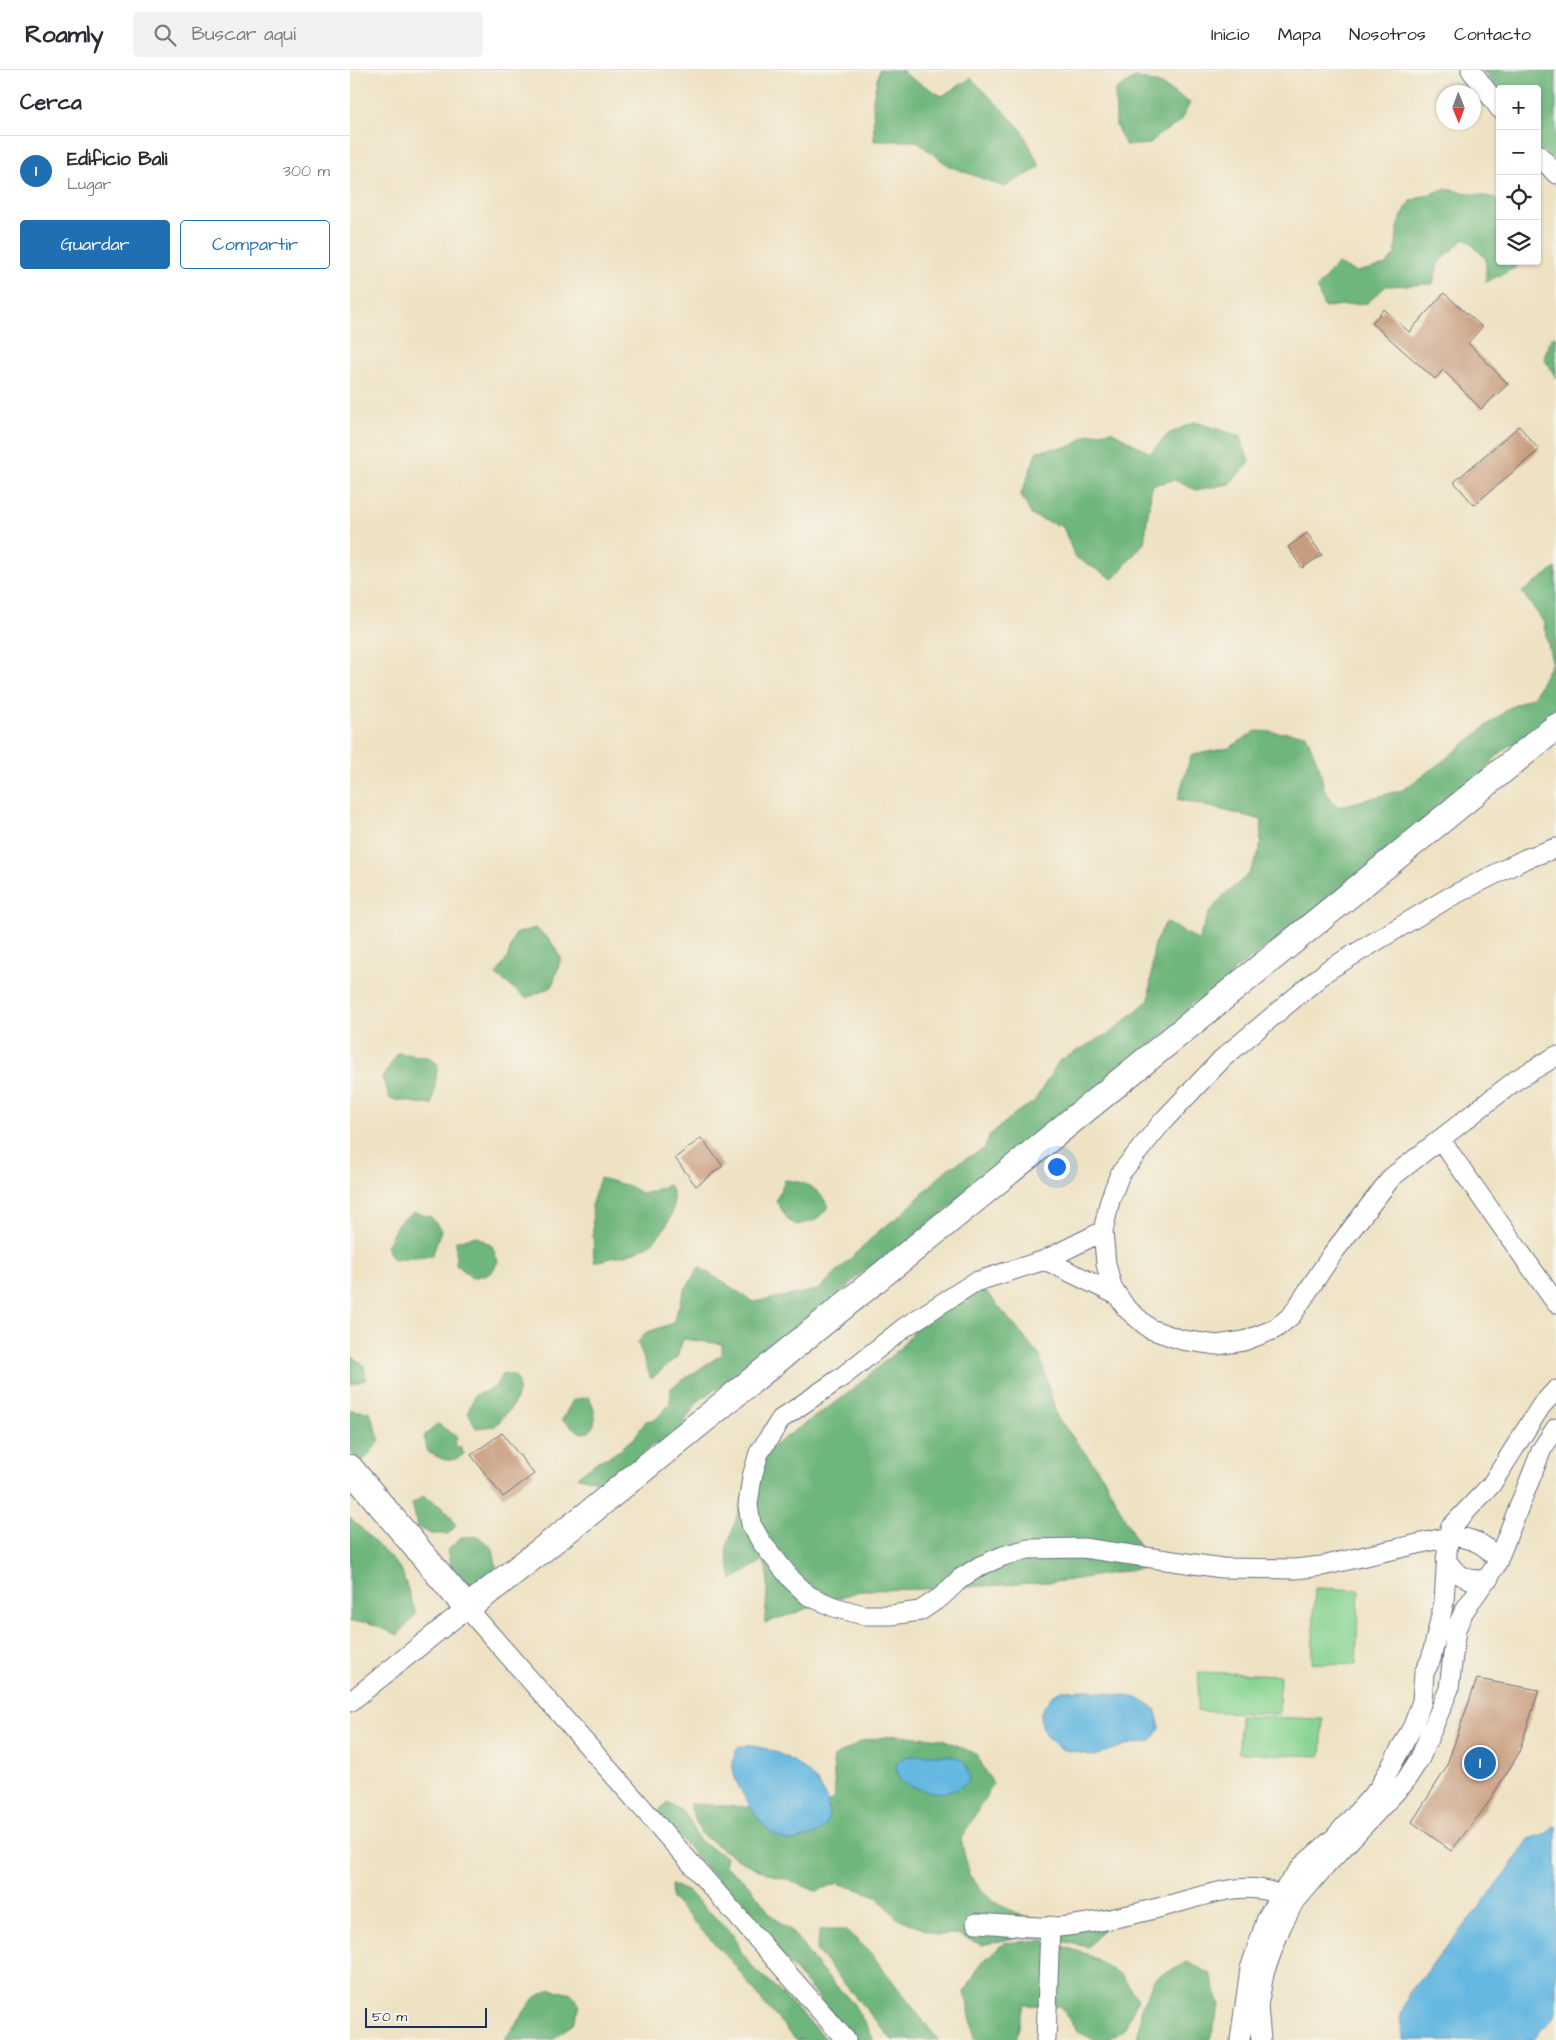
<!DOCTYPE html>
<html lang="es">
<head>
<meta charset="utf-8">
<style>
  :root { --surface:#fff; --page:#f2f2f3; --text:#2b2b33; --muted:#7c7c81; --line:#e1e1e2; --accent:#1f6fb2 }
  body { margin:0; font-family:"Architects Daughter",sans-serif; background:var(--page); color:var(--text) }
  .controls { position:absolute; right:15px; top:15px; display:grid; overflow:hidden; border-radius:5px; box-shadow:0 1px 4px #0004 }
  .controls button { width:45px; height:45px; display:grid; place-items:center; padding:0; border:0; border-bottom:1px solid var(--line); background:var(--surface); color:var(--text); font:25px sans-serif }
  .compass { position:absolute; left:1086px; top:15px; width:45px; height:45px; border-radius:50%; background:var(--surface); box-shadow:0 1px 4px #0004; rotate:179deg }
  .scale { position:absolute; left:15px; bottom:12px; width:122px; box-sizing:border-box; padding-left:5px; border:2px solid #1b2f5e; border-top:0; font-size:14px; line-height:18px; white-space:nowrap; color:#1b2f5e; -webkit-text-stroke:4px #f7f3e8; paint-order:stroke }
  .you { position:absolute; left:706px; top:1096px; width:18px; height:18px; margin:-12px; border:4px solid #fff; border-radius:50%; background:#1a73e8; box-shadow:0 0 0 8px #1a73e833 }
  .badge { display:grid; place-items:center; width:32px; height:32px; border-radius:50%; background:var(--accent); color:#fff; font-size:16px; font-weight:700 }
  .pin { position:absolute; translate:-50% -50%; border:2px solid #fff; box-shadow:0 1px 5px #0006 }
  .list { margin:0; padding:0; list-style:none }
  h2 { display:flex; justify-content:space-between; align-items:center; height:65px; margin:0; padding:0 20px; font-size:21px }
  h2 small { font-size:16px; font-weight:400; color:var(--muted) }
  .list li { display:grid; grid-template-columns:32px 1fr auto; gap:15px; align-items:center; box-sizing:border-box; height:70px; padding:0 20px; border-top:1px solid var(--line) }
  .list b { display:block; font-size:19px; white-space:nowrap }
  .list p { margin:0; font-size:16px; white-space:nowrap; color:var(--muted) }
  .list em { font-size:16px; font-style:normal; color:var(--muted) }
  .actions { display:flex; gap:10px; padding:15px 20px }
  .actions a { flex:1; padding:11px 0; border:1px solid var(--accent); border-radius:5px; text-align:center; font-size:18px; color:var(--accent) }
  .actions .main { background:var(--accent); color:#fff }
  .icon { flex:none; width:28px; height:28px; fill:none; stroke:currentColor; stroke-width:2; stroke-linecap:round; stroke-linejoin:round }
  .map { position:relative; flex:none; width:1206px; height:1970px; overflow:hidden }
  header { display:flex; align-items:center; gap:30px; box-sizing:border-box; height:70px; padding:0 25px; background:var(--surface); border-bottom:1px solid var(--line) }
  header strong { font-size:24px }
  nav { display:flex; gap:28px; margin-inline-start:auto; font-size:18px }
  .search { width:350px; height:45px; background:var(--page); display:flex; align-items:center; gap:12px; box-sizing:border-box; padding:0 18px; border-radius:5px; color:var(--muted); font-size:19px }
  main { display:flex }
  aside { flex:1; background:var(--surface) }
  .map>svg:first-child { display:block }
  .green { fill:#88d492; stroke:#528278 }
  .forest { fill:#6eb67c; stroke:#44726d }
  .water { fill:#65b8e1; stroke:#4074a0 }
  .building { fill:#c89c7e }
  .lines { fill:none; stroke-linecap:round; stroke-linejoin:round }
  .street-casing { stroke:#656e81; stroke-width:21 }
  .secondary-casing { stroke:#656e81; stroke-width:28 }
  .street { stroke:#fff; stroke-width:19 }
  .secondary { stroke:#fff; stroke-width:26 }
</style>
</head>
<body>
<header>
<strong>Roamly</strong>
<div class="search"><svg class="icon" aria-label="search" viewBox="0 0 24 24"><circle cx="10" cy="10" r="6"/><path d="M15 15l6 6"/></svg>Buscar aquí</div>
<nav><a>Inicio</a><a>Mapa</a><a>Nosotros</a><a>Contacto</a></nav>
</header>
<main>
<aside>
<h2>Cerca<small></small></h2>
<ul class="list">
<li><span class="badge">1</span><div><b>Edificio Bali</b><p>Lugar</p></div><em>300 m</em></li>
</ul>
<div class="actions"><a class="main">Guardar</a><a>Compartir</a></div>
</aside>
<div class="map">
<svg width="1206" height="1970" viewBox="0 0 1206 1970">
  <rect width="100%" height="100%" fill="#f7f3e8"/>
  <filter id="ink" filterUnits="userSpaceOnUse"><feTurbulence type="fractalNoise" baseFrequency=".02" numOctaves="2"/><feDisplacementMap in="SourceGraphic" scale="10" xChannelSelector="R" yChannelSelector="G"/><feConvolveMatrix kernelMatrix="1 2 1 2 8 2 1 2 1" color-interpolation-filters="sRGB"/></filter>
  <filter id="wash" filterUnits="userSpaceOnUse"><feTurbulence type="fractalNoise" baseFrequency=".0096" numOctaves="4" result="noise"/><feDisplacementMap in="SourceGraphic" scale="20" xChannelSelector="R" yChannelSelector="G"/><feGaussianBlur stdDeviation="1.12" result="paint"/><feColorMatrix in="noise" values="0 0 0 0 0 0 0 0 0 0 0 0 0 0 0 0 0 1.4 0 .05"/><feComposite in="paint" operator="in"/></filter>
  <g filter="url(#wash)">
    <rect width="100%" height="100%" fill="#eee2c3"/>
    <path class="green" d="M965 1518 1009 1520 1006 1595 962 1593Z
      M849 1602 930 1605 929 1644 847 1641Z
      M890 1646 973 1649 971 1686 889 1683Z"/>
    <path class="forest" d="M529 0H553L554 4 592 26 621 8 672 60 690 97 654 117 599 96 566 71H524L523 29Z
      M1132 0H1206V91L1187 77V19H1150V22Z
      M786 7 812 15 840 33 830 52 807 66 800 74 776 76 766 55 765 21Z
      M1094 119 1146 128 1150 134V191H1164L1165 198 1136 212V189L1115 168 1088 193 1083 214 1036 216 1017 233 974 237 967 218 987 194 1006 202 1036 195 1045 184 1048 154 1060 131Z
      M1201 267 1206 268V308L1194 288Z
      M845 352 890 366 900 393 879 414 846 420 824 410 802 415 794 473 763 509 725 487 713 457 682 446 671 425 687 381 722 376 737 365 761 361 800 383 818 364Z
      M1206 498V641L1203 644 1168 674 1158 676 1142 691 1136 700 927 871 884 900 879 909 855 928 841 933 837 946 532 1192 510 1204 490 1225 441 1259 435 1272 347 1332 329 1361 315 1372 302 1375 270 1409 248 1411 227 1407 248 1391 261 1386 284 1368 296 1351 306 1349 320 1334 321 1318 372 1284V1274L333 1269 327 1287 301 1309 288 1273 295 1263 323 1253 334 1221 349 1197 404 1232 468 1220 530 1160 552 1144 597 1099 634 1079 640 1065 667 1042 684 1032 709 991 761 962 799 930 804 874 816 852 848 870 859 843 874 825 899 804 910 780 912 750 828 729 841 685 879 678 906 661 956 664 970 699 974 719 987 737 1053 720 1094 690 1159 638 1184 626 1202 592 1193 551 1172 522Z
      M185 858 200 870 211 888 202 917 176 928 146 905 157 889 165 864Z
      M48 983 78 987 88 994 82 1035 40 1029 32 1008Z
      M250 1108 279 1116 293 1124 319 1115C325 1126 325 1137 320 1148 304 1183 278 1184 244 1192L242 1133Z
      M435 1110C454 1111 472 1119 478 1138L466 1150 447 1155 439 1151 426 1131Z
      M64 1142 81 1147 91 1160 82 1186 44 1190 36 1177 48 1153Z
      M126 1166 142 1176 148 1192 141 1203 122 1208 106 1194V1171Z
      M613 1217 637 1223 690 1286 707 1347 753 1406 800 1497 714 1511 586 1519 512 1520 415 1553 418 1507 414 1490 382 1510 376 1480 406 1388 496 1325 550 1278 577 1244Z
      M0 1285 14 1295 16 1310 0 1314Z
      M154 1303 165 1306C176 1325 158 1342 145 1356L126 1358 118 1342 125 1325 144 1318Z
      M239 1327C245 1339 249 1351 239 1362L231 1363 212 1350 223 1330Z
      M0 1340 20 1342 30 1371 12 1392 0 1383Z
      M88 1354 107 1367 104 1375 111 1378 114 1384C100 1395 92 1389 78 1382L74 1366Z
      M73 1426 90 1436 99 1444 106 1456 98 1464H81L68 1457 62 1434Z
      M0 1447 51 1499 66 1544 48 1565 17 1552H0Z
      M128 1466 143 1479 147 1501 131 1513 120 1516 104 1505 97 1481 111 1467Z
      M545 1665 593 1669 626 1684 643 1714 611 1769 619 1805 642 1831 672 1846 754 1859 738 1877 692 1867H668L632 1875 606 1864 587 1865 547 1848 527 1826 488 1813 467 1821 409 1800 376 1782 351 1764 339 1734 468 1741 485 1727 483 1688 512 1671Z
      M317 1732 332 1741 340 1751 345 1764 354 1774 376 1787 374 1795 399 1815 421 1845 442 1861 469 1898 503 1933 524 1970H505L308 1742Z
      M321 1814 337 1821 384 1865 390 1880 405 1900 423 1915 477 1970H446L411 1930 383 1893 322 1829Z
      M470 1860H496L520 1882 588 1970H542L466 1880Z
      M693 1870 737 1884 771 1905 788 1929 774 1959 757 1970H745L728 1962 710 1936 674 1935 666 1970H625L615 1922 630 1894 654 1873Z
      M837 1892 860 1903 870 1935 860 1970H787L792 1936 805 1908Z
      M201 1919 222 1924 230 1936 224 1952 203 1970H154L184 1928Z"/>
    <path class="water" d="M738 1620 787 1628 805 1639 810 1657 801 1671 776 1675 744 1686 711 1679 695 1665 690 1647 693 1638 702 1626 712 1621Z
      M389 1676C395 1676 402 1675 408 1677 438 1682 485 1714 478 1749 477 1757 467 1764 460 1766 455 1767 447 1771 442 1771 420 1769 405 1746 396 1729 385 1711 377 1695 389 1676Z
      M571 1685C595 1686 619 1680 619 1711 596 1730 575 1722 551 1712L546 1700 547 1693 555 1687Z
      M1206 1756V1945L1183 1970H1054L1050 1949 1059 1923 1156 1804 1179 1769 1197 1763Z"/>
    <g id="blocks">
      <path class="building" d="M1094 223 1132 257 1118 273 1158 314 1131 339 1093 300 1085 309 1022 253 1034 239 1059 262Z
        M1169 356 1189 380 1124 435 1104 412Z
        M957 463 972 485 952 498 938 477Z
        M351 1068 373 1096 346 1116 325 1088Z
        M152 1363 184 1404 153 1427 121 1385Z
        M1127 1609 1189 1620 1168 1685 1134 1739 1101 1781 1062 1752 1095 1700Z"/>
    </g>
  </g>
  <g filter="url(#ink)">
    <use href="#blocks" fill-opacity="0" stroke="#656e81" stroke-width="1"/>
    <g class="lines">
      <defs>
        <path id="street" d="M1121 0 1150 39
          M1187 83 1206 104
          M1206 778 1175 789 1098 828 978 900 873 988 813 1051 770 1104 760 1130 753 1161 756 1194 762 1217 776 1238 800 1259 832 1270 867 1275 894 1271 925 1259 942 1245 983 1183 1042 1107 1166 1010 1206 986
          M1090 1069 1206 1233
          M753 1161 695 1190 625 1212 555 1257 492 1307 431 1349 409 1383 402 1407 398 1435 401 1454 412 1473 442 1510 459 1526 484 1537 513 1545H541L570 1541 591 1527 611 1508 630 1496 653 1486 678 1479 733 1478 872 1498 945 1499 972 1496 1098 1467C1118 1466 1136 1473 1148 1491
          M695 1190 767 1225
          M1096 1488C1104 1505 1120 1514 1139 1508
          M0 1632 117 1538 496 1970
          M626 1853C655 1854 690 1860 718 1856 749 1852 781 1845 812 1837 853 1827 901 1804 940 1831
          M696 1970 700 1856
          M890 1970 900 1899 917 1848 930 1825 952 1796 983 1769 1029 1718 1063 1656 1072 1631 1074 1603 1081 1589 1094 1532 1098 1467 1100 1458 1141 1415 1191 1336 1206 1320
          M911 1970 908 1936 914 1903 931 1857 943 1834 971 1801 1054 1713 1070 1688 1099 1619 1106 1559 1114 1541 1145 1497 1192 1379 1206 1358"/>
        <path id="secondary" d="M0 1398 117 1538 233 1448 1206 657"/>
      </defs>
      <use href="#street" class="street-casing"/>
      <use href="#secondary" class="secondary-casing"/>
      <use href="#street" class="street"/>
      <use href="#secondary" class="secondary"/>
    </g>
  </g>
</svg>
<div class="controls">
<button>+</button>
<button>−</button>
<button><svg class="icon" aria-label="locate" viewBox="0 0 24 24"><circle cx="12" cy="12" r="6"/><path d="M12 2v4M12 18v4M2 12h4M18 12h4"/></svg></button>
<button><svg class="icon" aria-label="layers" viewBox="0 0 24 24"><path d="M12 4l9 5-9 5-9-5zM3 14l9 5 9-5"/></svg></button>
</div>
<svg class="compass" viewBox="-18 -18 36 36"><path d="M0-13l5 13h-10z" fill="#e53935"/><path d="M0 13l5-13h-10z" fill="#7c7c81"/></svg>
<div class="scale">50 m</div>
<div class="you"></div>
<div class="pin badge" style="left:1130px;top:1693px">1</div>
</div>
</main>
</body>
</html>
